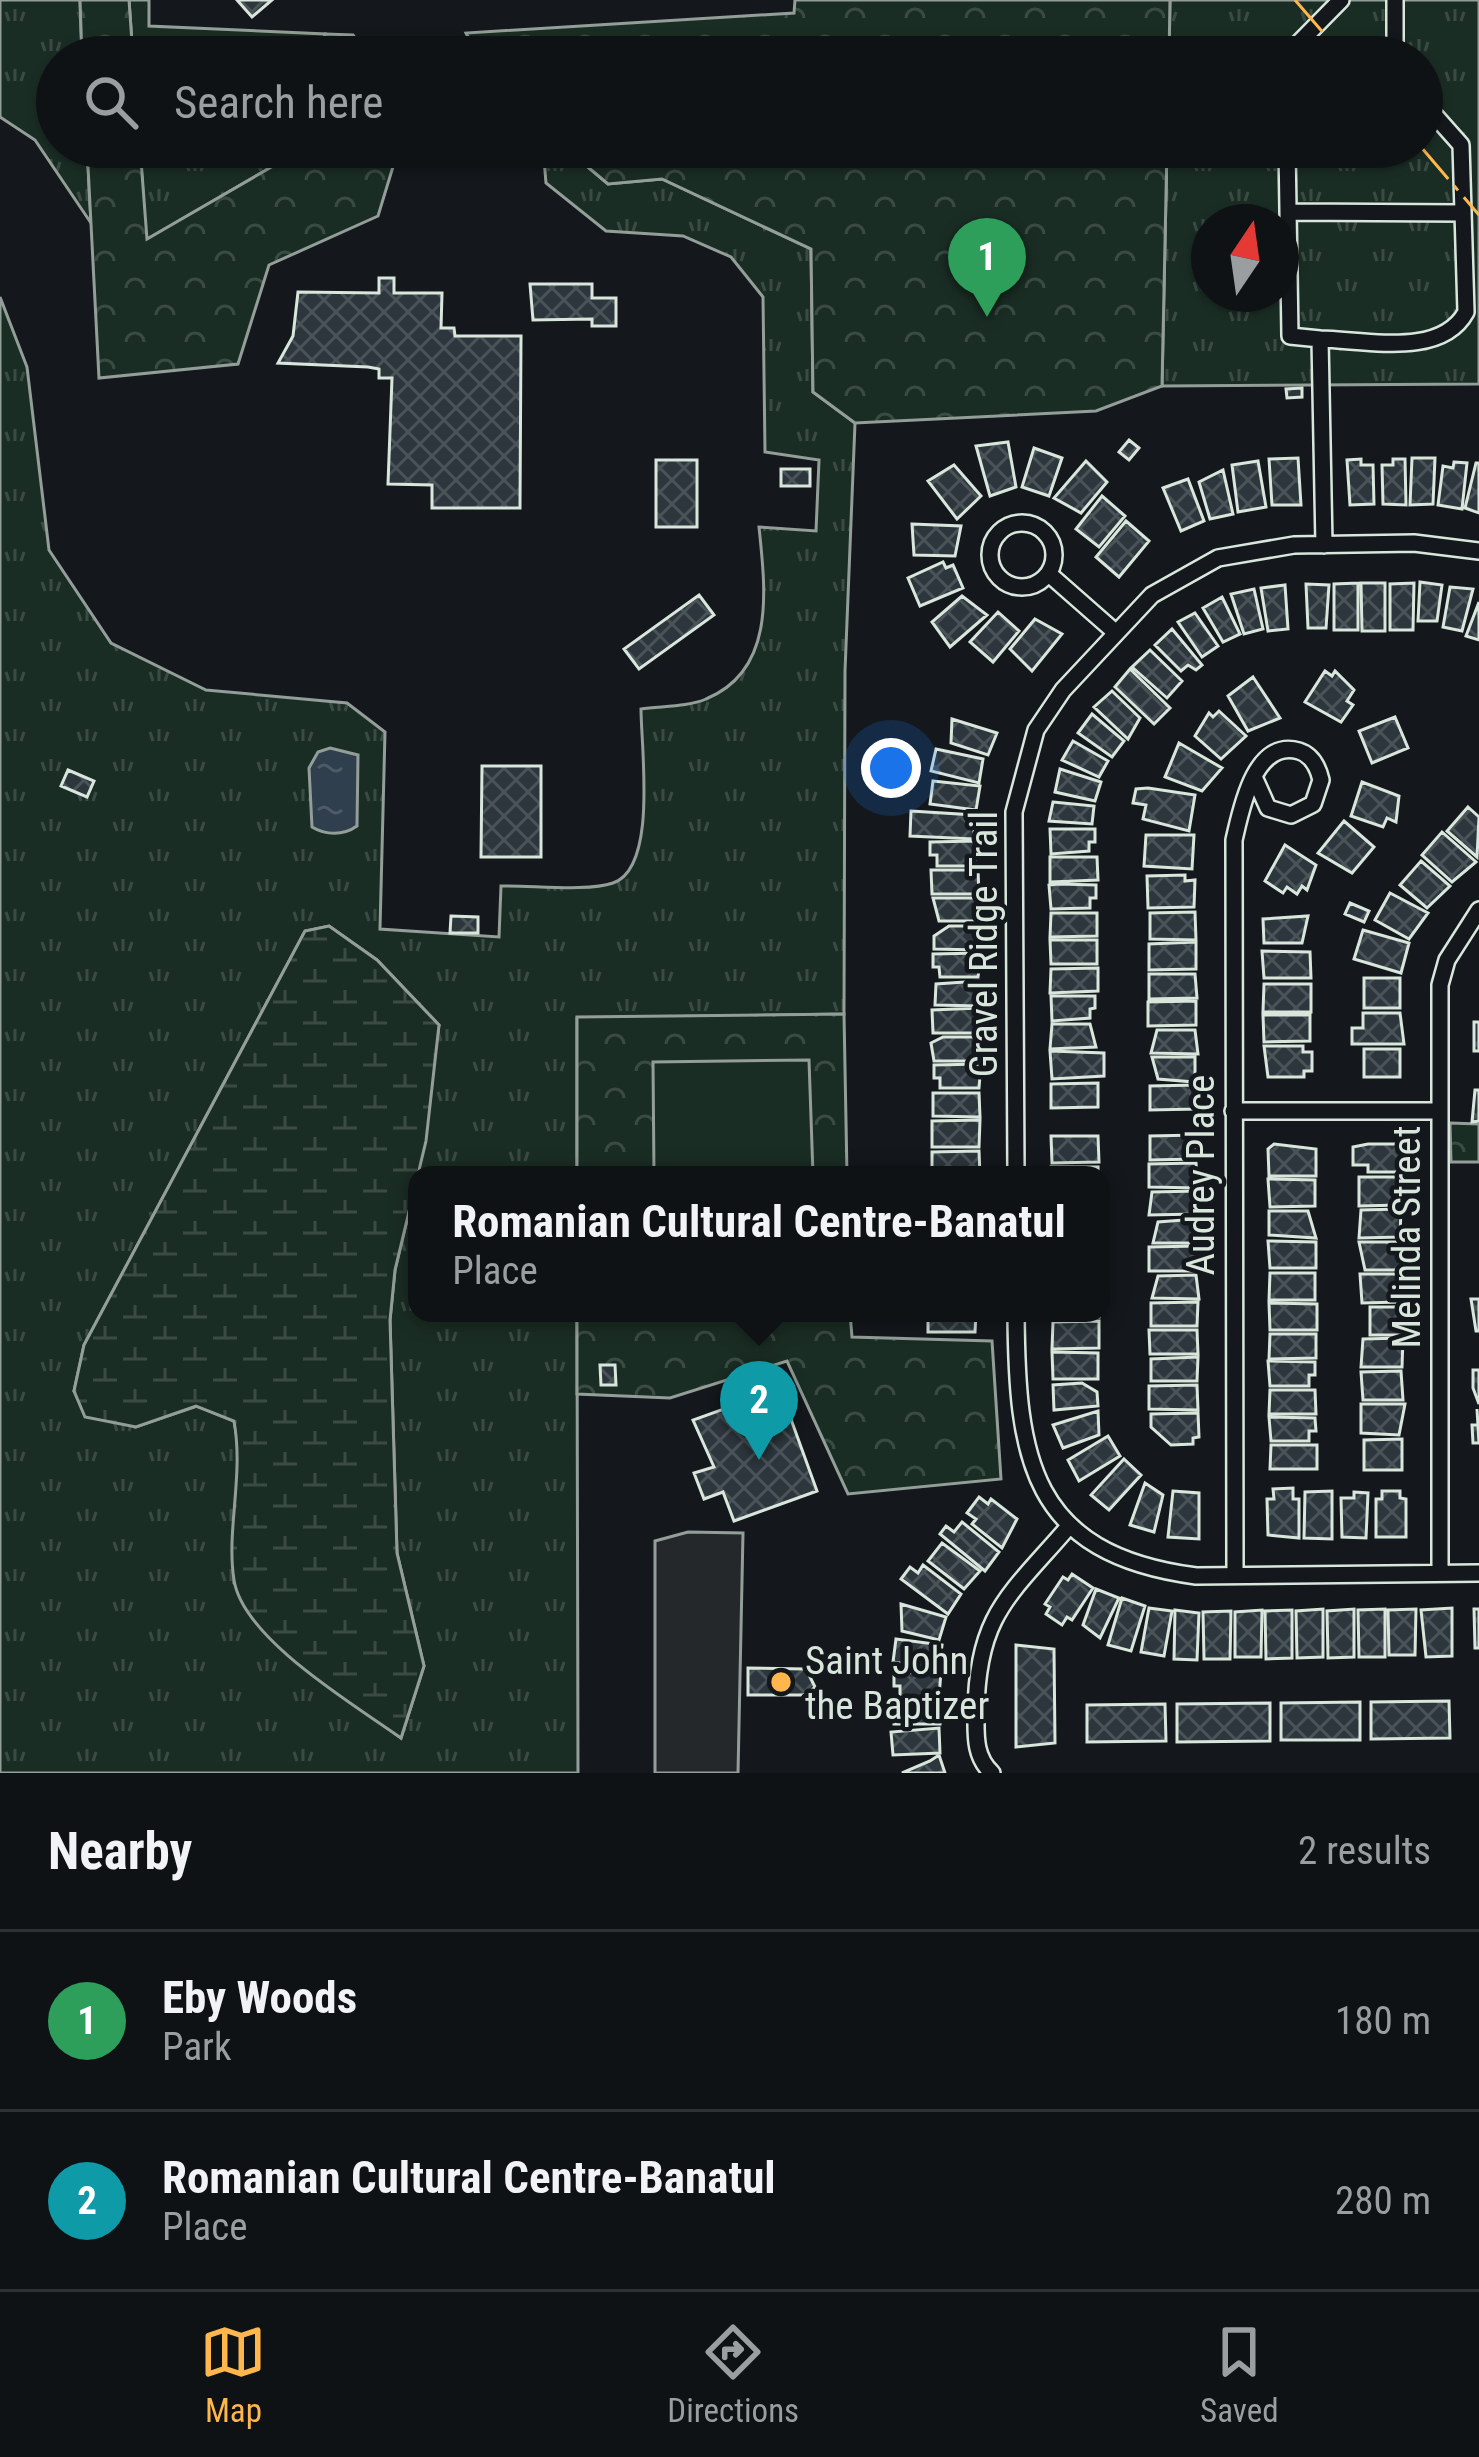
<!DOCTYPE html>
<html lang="en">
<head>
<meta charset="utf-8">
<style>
  :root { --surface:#0f1215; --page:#1d2022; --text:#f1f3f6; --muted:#9b9ea0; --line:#2f3234; --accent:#ffb74d }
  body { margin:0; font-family:"Roboto Condensed",sans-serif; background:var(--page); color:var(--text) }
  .compass { position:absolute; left:1191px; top:204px; width:108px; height:108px; border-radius:50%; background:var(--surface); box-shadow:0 3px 9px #0004; rotate:13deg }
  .you { position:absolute; left:891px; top:768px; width:42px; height:42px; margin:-30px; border:9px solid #fff; border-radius:50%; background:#1a73e8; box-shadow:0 0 0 18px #1a73e833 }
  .badge { display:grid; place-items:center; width:78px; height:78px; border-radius:50%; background:var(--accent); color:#fff; font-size:39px; font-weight:700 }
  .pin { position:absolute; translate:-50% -99px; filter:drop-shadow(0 3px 6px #0008) }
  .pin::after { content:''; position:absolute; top:63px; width:42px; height:36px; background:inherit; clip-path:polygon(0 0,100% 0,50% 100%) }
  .popup { position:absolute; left:408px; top:1166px; width:702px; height:156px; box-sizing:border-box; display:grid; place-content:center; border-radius:24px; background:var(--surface); filter:drop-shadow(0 3px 9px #0005); font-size:39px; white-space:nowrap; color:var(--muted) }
  .popup b { font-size:45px; color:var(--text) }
  .popup::after { content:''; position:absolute; left:50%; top:100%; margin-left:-24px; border:24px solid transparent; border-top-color:var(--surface) }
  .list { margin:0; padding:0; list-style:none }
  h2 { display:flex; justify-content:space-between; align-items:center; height:156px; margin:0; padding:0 48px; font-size:51px }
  h2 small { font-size:39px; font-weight:400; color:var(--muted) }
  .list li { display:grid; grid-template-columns:78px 1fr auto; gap:36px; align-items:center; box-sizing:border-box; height:180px; padding:0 48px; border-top:3px solid var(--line) }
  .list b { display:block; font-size:45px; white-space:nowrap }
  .list p { margin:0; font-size:39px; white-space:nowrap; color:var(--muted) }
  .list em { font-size:39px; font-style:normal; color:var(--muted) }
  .icon { flex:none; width:66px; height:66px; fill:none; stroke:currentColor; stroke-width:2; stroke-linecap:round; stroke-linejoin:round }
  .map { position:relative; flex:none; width:1479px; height:1773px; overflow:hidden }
  .search { position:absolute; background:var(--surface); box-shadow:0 3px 9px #0004; left:36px; right:36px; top:36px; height:132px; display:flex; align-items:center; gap:30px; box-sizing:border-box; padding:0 42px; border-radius:66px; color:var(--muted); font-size:45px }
  .sheet { height:516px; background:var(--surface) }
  nav { display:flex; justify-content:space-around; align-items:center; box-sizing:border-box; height:168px; border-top:3px solid var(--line); background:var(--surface); font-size:33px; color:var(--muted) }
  nav a { display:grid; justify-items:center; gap:6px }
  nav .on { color:var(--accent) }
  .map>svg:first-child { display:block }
  .grass { fill:url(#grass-tufts); stroke:#939e99; stroke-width:3; fill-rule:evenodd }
  .forest { fill:url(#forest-crowns); stroke:#939e99; stroke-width:3 }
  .wetland { fill:url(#wetland-marsh); stroke:#939e99; stroke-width:3 }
  .pitch { fill:#1a2d24; stroke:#939e99; stroke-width:3 }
  .parking { fill:#24282b; stroke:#939e99; stroke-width:3 }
  .water { fill:url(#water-ripples); stroke:#939e99; stroke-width:3 }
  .building { fill:url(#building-cross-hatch); stroke:#d8e6dc; stroke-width:3 }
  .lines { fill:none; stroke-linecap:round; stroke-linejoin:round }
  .street-casing { stroke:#d8e6dc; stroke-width:20 }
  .street { stroke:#14181c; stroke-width:15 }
  .power { stroke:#ffb74d; stroke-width:3; stroke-dasharray:42 9 6 9; stroke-linecap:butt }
  .poi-dot { fill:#ffb74d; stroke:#14181c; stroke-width:4.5 }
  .labels { text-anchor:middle; stroke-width:9; stroke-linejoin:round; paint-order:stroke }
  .street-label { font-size:39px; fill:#d8e6dc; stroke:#14181c }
  .poi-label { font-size:39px; fill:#d8e6dc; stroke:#14181c; text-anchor:start }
</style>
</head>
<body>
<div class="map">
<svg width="1479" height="1773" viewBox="0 0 1479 1773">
  <defs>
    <pattern id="grass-tufts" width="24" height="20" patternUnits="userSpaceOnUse" patternTransform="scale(3)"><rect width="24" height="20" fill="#1a2d24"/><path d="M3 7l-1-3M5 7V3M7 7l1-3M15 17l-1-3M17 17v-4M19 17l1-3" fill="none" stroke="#3b4b43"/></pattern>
    <pattern id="forest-crowns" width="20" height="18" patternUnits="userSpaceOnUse" patternTransform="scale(3)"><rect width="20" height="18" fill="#1a2d24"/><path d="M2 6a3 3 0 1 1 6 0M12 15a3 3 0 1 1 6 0" fill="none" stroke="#3b4b43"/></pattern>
    <pattern id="wetland-marsh" width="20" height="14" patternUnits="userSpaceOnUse" patternTransform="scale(3)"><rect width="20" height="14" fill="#1a2d24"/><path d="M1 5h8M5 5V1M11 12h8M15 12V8" fill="none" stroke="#3b4b43"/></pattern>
    <pattern id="water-ripples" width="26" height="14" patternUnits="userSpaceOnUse" patternTransform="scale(3)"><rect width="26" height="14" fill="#2f3f4d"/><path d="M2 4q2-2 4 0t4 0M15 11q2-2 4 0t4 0" fill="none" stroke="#4c5b66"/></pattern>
    <pattern id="building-cross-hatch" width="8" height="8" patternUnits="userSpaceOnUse" patternTransform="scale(3)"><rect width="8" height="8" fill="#2c363c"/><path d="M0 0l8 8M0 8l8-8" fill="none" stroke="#4a5358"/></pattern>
  </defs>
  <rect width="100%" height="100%" fill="#14181c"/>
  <path class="grass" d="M0 0H80L82 57H57V147H87L91 223 35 140 0 117Z
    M129 0H149V26L325 34 323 57H133Z
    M1170 0H1479V384L1162 386 1167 147H1422V57H1169ZM1209 222H1281V294H1209Z
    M140 147H306L146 240Z
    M543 147H564L608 184 662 179 811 249 813 392 855 423 845 671 844 1014 577 1018V1175H418L439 1025 377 960 329 926 305 931 84 1345 74 1391 135 1427 197 1406 234 1421 241 1461 234 1583 341 1694 401 1738 424 1666 397 1553 390 1320 395 1270 417 1179V1313H577L578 1773H0V297L27 367 49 550 111 643 206 690 347 703 385 732 380 929 499 937 501 886C530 885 588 892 613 883 658 868 641 748 641 709 660 706 688 707 706 699 777 670 765 587 759 527L816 531 819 460 765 452 763 297 731 257 683 236 606 231 546 183Z"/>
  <path class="forest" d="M80 0H129L133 57H82Z
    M795 0H1170L1169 57H478L466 33 794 13Z
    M325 34 353 35 369 57H323Z
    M87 147H140L147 239 306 147H399L378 216 269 265 238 364 99 378Z
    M564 147H1167L1162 386 1096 411 855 423 813 392 811 249 662 179 608 184Z
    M844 1014 847 1175H577V1017Z
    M1450 1123 1479 1124V1162H1451Z
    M577 1313H850L852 1337 992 1341 1001 1479 848 1494 787 1361 670 1398 577 1394Z"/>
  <path class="wetland" d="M329 926 377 960 439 1025 426 1141 395 1270 390 1320 397 1553 424 1666 401 1738C355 1705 243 1639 234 1580 226 1531 244 1476 234 1421L196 1406 136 1427 85 1417 74 1391 84 1345 305 931Z"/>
  <path class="pitch" d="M809 1060 813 1175H654L653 1062Z"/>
  <path class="parking" d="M688 1532 743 1533 738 1773H655V1541Z"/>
  <path class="water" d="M330 748 358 755 357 826C343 836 325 835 312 827L309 768 318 752Z"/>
  <path class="building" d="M237 0H272L252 17Z
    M379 278H394V293H442L441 328H454L455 336H521L520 508H432V485L388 484 392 378H379V369L368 367 278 363 293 336 298 292 379 293Z
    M530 284H592V298H616V326H592V319L533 320Z
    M1302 388V397L1287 398 1286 389Z
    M1129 440 1139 448 1129 460 1119 452Z
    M1008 442 1016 487 990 496 976 446Z
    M1034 448 1062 458 1049 496 1022 487Z
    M1298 458 1301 505H1272L1269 459Z
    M1412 458H1435L1433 504 1410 505Z
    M1361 459V465H1373L1374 504 1350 505 1347 460Z
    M1393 459H1405L1406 505 1383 504 1382 465H1393Z
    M656 460H697V527H656Z
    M1086 461 1107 482 1081 513 1054 498Z
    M1258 461 1266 507 1238 512 1232 465Z
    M1454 462 1467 463 1462 509 1438 505 1443 466 1453 468Z
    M1476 463H1479V513L1465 508Z
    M954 465 981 496 957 519 928 481Z
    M781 469H810V486H781Z
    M1223 470 1233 514 1210 519 1199 482Z
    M1188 479 1204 521 1181 531 1163 488Z
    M1102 496 1125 516 1099 547 1076 529Z
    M1126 521 1149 541 1119 577 1096 557Z
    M912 524 961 526 955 556 914 555Z
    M943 562 946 568 953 565 963 588 920 606 908 578Z
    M1420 582 1442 585 1437 621H1418Z
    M1358 583V630H1334V584Z
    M1361 583H1385V631H1362Z
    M1414 583 1413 630H1390V584Z
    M1306 584 1329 585 1326 628H1308Z
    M1285 585 1288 629 1268 631 1261 588Z
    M1450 587 1473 589 1462 631 1443 627Z
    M1254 589 1263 629 1244 634 1231 594Z
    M699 595 714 615 639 669 624 649Z
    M962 596 987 615 950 647 932 622Z
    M1222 597 1240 634 1223 642 1203 608Z
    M1479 602V640L1466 636Z
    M998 612 1019 631 993 662 970 642Z
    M1195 613 1218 646 1202 657 1178 622Z
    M1035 619 1062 634 1032 671 1010 649Z
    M1172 629 1202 665 1196 670 1188 665 1181 671 1155 645Z
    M1150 650 1182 681 1167 698 1132 667Z
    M1130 669 1170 708 1154 724 1115 687Z
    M1325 671 1332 676 1335 671 1354 690 1347 701 1353 705 1341 722 1305 702Z
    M1253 677 1280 718 1248 731 1228 696Z
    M1112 691 1140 718 1128 739 1094 707Z
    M1219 711 1246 736 1221 759 1195 736 1209 713 1213 717Z
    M1092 714 1124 741 1112 757 1078 733Z
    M1395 717 1408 748 1372 763 1359 731Z
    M952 719 997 733 988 755 951 743Z
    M1073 741 1108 761 1099 777 1062 760Z
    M1179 743 1222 768 1202 791 1165 777Z
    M936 749 983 759 979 783 931 771Z
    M482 766H541V857H481Z
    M1060 769 1101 782 1095 801 1055 792Z
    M68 770 94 781 87 797 61 786Z
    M933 781 980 786 976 810 930 804Z
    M1362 782 1399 796 1396 822 1387 818 1383 827 1351 816Z
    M1148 788 1195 795 1189 831 1143 819 1146 805 1133 803 1136 789Z
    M1053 802 1094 806 1092 824 1049 821Z
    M1468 807 1479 817 1477 857 1447 831Z
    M911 811 974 815V839L910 836Z
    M1344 821 1374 847 1352 873 1318 853Z
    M1050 829H1095V842H1089V851L1051 854Z
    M1442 832 1476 862 1452 882 1422 855Z
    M1146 835H1194L1192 869 1144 866Z
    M977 841 975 866H937V855H930V842Z
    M1285 845 1316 865 1307 890 1302 886 1297 894 1287 887 1283 893 1265 881Z
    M1050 857H1097L1098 880 1050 882Z
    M1421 861 1450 886 1427 908 1400 885Z
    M931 870H978L979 894H932Z
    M1185 875V881L1195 880 1194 907 1148 908 1147 876Z
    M1059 884 1096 885V898H1090V908L1051 909 1049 885Z
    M1390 893 1428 913 1409 939 1375 920Z
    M933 898H980L978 921H939Z
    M1350 903 1369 911 1364 922 1345 914Z
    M1195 912 1196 940 1150 939V913Z
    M1051 913H1097V936L1050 937Z
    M451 916 478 917V933H450Z
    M1308 916 1302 943H1264L1263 919Z
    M949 926H978L979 950 934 949V936Z
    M1363 930 1409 943 1401 973 1354 959Z
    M1050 940H1097V964H1051Z
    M1196 942V969L1149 970V944Z
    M1262 951 1310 952 1311 978H1264Z
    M981 953 978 977H940L939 967H933V954Z
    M1098 968V991L1050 993 1051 969Z
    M1149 974H1195L1197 998 1149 999Z
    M1364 978H1400V1008H1364Z
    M979 981 980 1006 935 1005 936 984Z
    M1264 984H1311V1012H1263Z
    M1051 996H1095V1008L1090 1009V1018L1052 1021Z
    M1196 1001V1025L1148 1026V1002Z
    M980 1008 979 1033H933L932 1010Z
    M1363 1013H1400L1404 1044H1352V1028H1363Z
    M1263 1015H1310V1041L1264 1042Z
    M1474 1022H1479V1051H1474Z
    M1052 1024H1090L1096 1047 1050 1049Z
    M1157 1030H1195L1198 1054 1151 1053Z
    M943 1037H979L980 1061H934L931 1043Z
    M1264 1046H1303V1052H1312V1071H1304V1077H1268Z
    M1364 1049H1400V1077H1364Z
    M1050 1051 1104 1053V1076L1052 1079Z
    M1152 1057H1195V1082L1158 1079Z
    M981 1064 979 1088H940V1078H934V1065Z
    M1098 1083V1107L1051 1108V1084Z
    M1196 1085 1197 1109 1150 1110V1086Z
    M1475 1090H1479V1121L1472 1122Z
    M933 1093H979L980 1117 933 1116Z
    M980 1120 979 1147H932V1121Z
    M1197 1135 1196 1159 1150 1160V1136Z
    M1051 1136H1098L1099 1162 1052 1163Z
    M1274 1144 1316 1149V1176H1269L1268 1149Z
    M1368 1144H1402L1403 1172H1368V1165H1353V1147Z
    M979 1151 980 1175H932V1152Z
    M1196 1163 1198 1188 1149 1187V1164Z
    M1051 1167H1098V1175H1051Z
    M1359 1177H1399L1401 1205 1359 1206Z
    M1268 1179 1315 1180V1206L1270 1207Z
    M1198 1191 1197 1214 1149 1215 1152 1192Z
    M1401 1209 1400 1237 1359 1238 1361 1210Z
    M1269 1211H1308L1316 1238 1269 1235Z
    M1196 1219 1198 1243H1153L1158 1222Z
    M1268 1241 1316 1242V1268H1270Z
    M1359 1242H1401L1400 1270H1365Z
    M1198 1246 1196 1271H1149V1247Z
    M1270 1273H1315V1300H1269Z
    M1360 1274H1401V1302L1362 1303Z
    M1196 1275 1199 1299 1152 1298 1158 1276Z
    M1471 1299H1479V1331H1476Z
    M1198 1302 1197 1326H1151V1303Z
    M1269 1303 1317 1304V1330H1270Z
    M1370 1307H1401V1335H1370Z
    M928 1313H976L975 1332H928Z
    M1053 1313H1099V1317H1053Z
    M1099 1321V1348L1052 1349 1053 1322Z
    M1149 1330H1197L1198 1354H1150Z
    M1270 1334H1316V1358L1269 1359Z
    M1403 1338 1402 1367H1361L1363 1339Z
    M1052 1352 1098 1353V1379H1053Z
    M1198 1357 1197 1381H1151V1359Z
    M1268 1361 1315 1362V1375H1309V1386H1270Z
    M600 1365H615L616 1385H601Z
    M1473 1370H1479V1404L1473 1388Z
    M1401 1371 1403 1400H1363L1361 1372Z
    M1082 1383 1097 1392 1098 1406 1054 1410 1053 1385Z
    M1197 1385 1198 1410 1149 1409V1386Z
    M780 1389 817 1491 734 1521 723 1492 704 1499 694 1473 714 1467 693 1420Z
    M1270 1390H1315L1316 1414H1269Z
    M1361 1404H1405L1399 1435 1361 1433Z
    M1477 1409 1479 1443H1473L1472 1425H1478Z
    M1098 1411 1099 1435 1063 1448 1053 1425Z
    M1198 1413 1199 1437 1193 1438V1444L1171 1445 1151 1427V1414Z
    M1269 1417 1315 1418 1316 1431H1309V1441H1271Z
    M1108 1436 1120 1456 1079 1481 1068 1460Z
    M1402 1439V1470H1364V1440Z
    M1271 1445H1317V1469H1270Z
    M1124 1459 1141 1475 1109 1510 1091 1495Z
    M1145 1483 1163 1495 1154 1532 1130 1525Z
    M1293 1488V1499H1299V1538L1268 1535 1267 1499H1274L1273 1489Z
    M1173 1491 1199 1493V1539L1168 1537Z
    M1332 1491V1539L1304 1538 1305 1492Z
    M1382 1491H1400V1498L1406 1499V1537H1376V1499H1382Z
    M1354 1492 1368 1493 1366 1538 1342 1537 1341 1498H1354Z
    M979 1497 988 1504 991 1499 1017 1519 1002 1548 972 1524 976 1519 967 1513Z
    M962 1522 999 1552 985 1571 940 1534 946 1526 954 1532Z
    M942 1543 980 1571 964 1589 928 1561Z
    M923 1565 961 1594 948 1614 901 1579 910 1567 918 1573Z
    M1072 1574 1093 1588 1072 1620 1067 1617 1062 1625 1046 1614 1050 1607 1045 1604 1063 1577 1068 1580Z
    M1096 1589 1119 1598 1100 1638 1083 1625Z
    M1122 1598 1145 1606 1131 1651 1108 1645Z
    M901 1604 946 1617 939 1640 902 1631Z
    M1149 1608 1172 1611 1164 1656 1141 1652Z
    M1452 1608V1656L1426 1657 1421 1610Z
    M1323 1609V1657L1297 1658 1296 1611Z
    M1354 1609V1657L1328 1658 1327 1611Z
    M1385 1609V1657H1359L1358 1610Z
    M1416 1609 1415 1655H1389L1388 1610Z
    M1474 1609H1479V1648H1475Z
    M1175 1610 1199 1613 1197 1660 1174 1659Z
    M1262 1610 1261 1657H1235V1612Z
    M1292 1610V1658L1266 1659 1265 1611Z
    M1231 1611 1230 1659H1204L1203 1612Z
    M896 1639 942 1645 939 1669 893 1662Z
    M1016 1645 1054 1649 1055 1743 1016 1747Z
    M748 1668 806 1669 815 1687 806 1695H748Z
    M941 1672 939 1697H900V1686H894V1673Z
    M893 1701H940V1724H894Z
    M1449 1701 1450 1738 1371 1739V1702Z
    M1360 1702V1740H1281V1703Z
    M1270 1703V1741L1177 1742V1704Z
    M1165 1704 1166 1741 1087 1742V1705Z
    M939 1728 940 1753 893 1755 891 1732Z
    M939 1755 945 1773H902L930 1761Z"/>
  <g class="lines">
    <defs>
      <path id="street" d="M1395 0V57
        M1285 57 1341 0
        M1287 147 1290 336 1320 339
        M1288 212 1463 213
        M990 555a32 32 0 1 1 64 0a32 32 0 1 1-64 0Z
        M1324 545 1320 339C1367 340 1441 358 1466 312L1461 145 1422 101
        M1049 574 1115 632
        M1233 1111H1438
        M1016 1175 1014 812 1036 730 1063 690 1152 595 1218 558 1294 545 1414 543 1479 551
        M1016 1313C1017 1457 1029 1554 1196 1576L1479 1573
        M1440 1573V985L1447 960 1479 910
        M1235 1575 1234 840C1241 810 1254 738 1299 751 1312 755 1318 767 1321 780L1313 804 1291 815 1268 808 1255 779
        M992 1773C974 1756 976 1735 976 1712 977 1614 1010 1595 1070 1525"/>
    </defs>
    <use href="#street" class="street-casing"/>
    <use href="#street" class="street"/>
    <path class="power" d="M1295 0 1344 57
      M1421 147 1479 215"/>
  </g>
  <circle class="poi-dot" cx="781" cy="1682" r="12"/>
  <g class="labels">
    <g class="street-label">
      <text transform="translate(983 944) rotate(-90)" y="14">Gravel Ridge Trail</text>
      <text transform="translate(1200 1175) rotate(-90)" y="14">Audrey Place</text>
      <text transform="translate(1406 1237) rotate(-90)" y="14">Melinda Street</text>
    </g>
    <g class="poi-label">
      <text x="805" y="1674">Saint John<tspan x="805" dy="45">the Baptizer</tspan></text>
    </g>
  </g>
</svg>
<svg class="compass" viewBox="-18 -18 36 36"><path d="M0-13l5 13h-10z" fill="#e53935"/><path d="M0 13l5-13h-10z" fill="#9b9ea0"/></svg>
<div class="you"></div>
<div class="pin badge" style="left:987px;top:317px;background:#2e9e5b">1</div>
<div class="pin badge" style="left:759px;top:1460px;background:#0f9aa8">2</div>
<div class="popup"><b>Romanian Cultural Centre-Banatul</b>Place</div>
<div class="search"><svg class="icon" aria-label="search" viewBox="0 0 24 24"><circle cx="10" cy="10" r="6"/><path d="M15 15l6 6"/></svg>Search here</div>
</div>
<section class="sheet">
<h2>Nearby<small>2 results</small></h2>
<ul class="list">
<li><span class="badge" style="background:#2e9e5b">1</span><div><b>Eby Woods</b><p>Park</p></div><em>180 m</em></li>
<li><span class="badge" style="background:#0f9aa8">2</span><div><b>Romanian Cultural Centre-Banatul</b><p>Place</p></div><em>280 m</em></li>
</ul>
</section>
<nav>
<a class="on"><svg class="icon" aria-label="map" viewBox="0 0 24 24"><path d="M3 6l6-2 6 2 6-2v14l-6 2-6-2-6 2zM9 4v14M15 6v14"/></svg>Map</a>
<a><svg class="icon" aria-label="directions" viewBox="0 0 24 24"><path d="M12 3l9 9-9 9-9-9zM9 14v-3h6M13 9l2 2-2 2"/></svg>Directions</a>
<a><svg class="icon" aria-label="saved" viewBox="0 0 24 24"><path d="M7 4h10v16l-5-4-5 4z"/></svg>Saved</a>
</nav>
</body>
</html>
